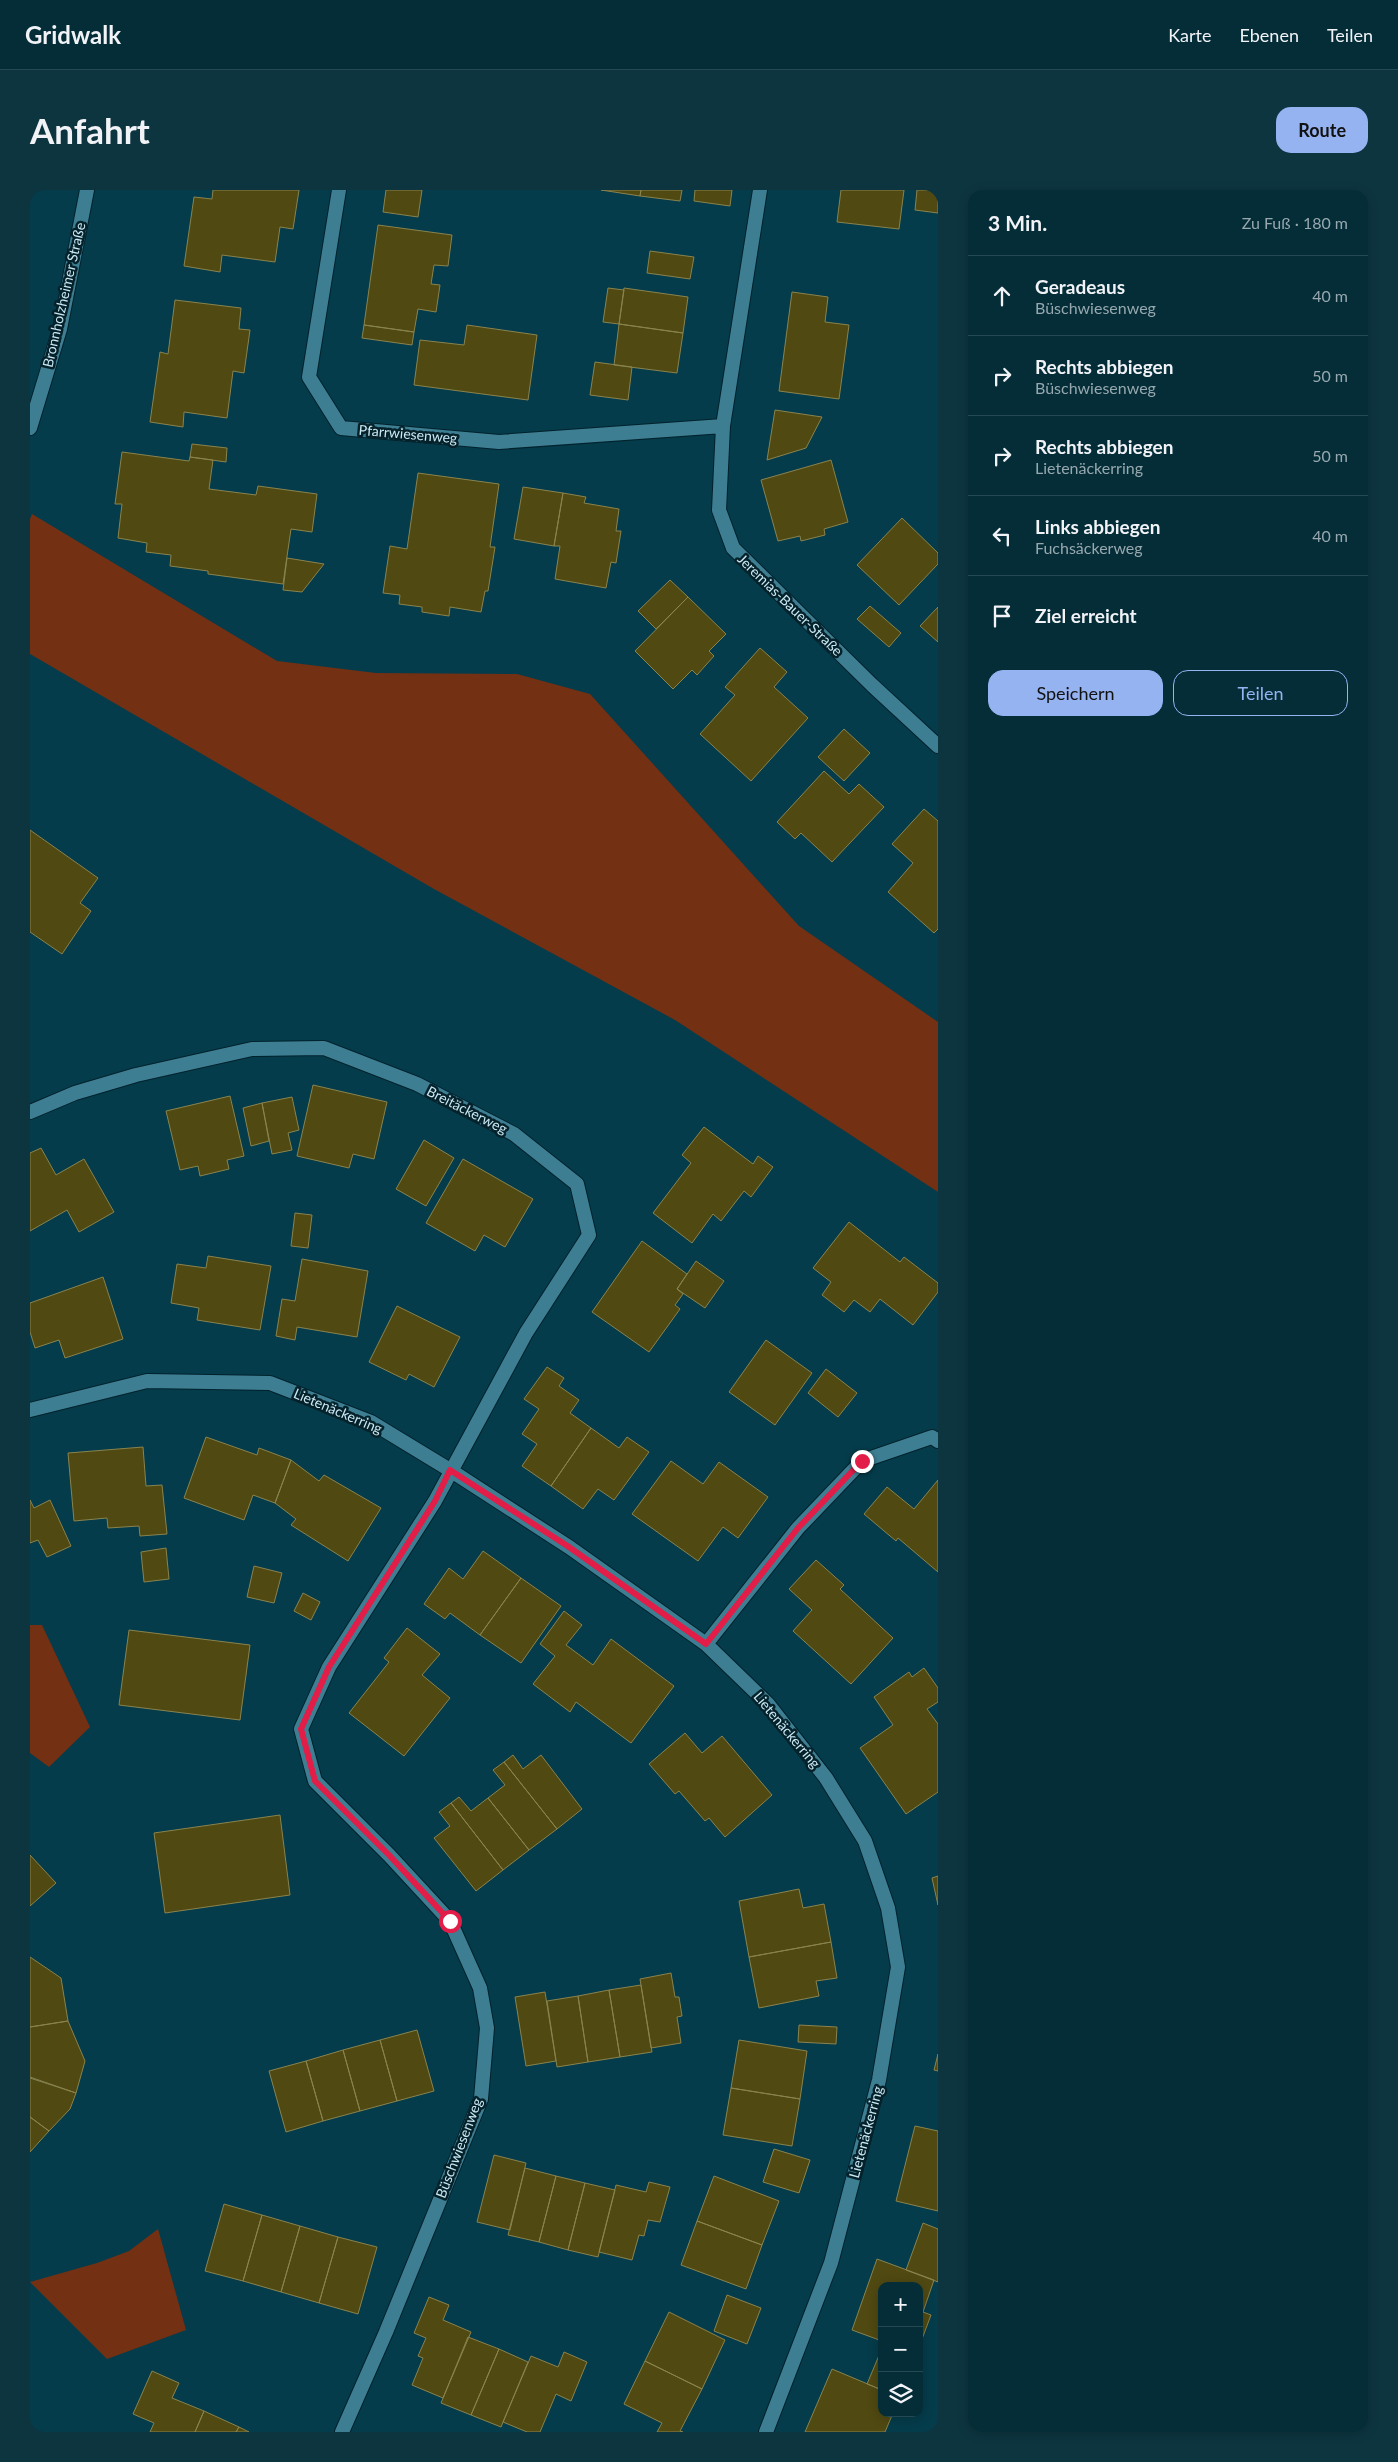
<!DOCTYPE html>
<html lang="de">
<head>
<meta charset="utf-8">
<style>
  :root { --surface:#042d38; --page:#0d3540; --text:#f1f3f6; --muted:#97a8ae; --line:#254953; --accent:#95b2f1 }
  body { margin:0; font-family:Lato,sans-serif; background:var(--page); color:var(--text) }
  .controls { position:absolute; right:15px; bottom:15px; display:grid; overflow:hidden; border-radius:10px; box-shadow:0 2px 12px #0003 }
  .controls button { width:45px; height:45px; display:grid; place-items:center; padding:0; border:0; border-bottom:1px solid var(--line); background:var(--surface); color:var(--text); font:25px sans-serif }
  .stop { position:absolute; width:15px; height:15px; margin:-11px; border:4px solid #e11d48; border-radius:50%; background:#fff }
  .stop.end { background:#e11d48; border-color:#fff; box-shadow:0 1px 5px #0008 }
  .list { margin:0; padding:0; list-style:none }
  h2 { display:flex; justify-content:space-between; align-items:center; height:65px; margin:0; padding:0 20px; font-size:21px }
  h2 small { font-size:16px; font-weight:400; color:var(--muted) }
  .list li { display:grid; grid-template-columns:32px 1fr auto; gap:15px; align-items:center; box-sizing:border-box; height:80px; padding:0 20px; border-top:1px solid var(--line) }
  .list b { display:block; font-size:19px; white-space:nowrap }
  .list p { margin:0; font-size:16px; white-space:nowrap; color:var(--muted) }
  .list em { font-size:16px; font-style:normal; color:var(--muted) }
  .actions { display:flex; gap:10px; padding:15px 20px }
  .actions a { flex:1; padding:11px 0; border:1px solid var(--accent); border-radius:15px; text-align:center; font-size:18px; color:var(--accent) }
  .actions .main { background:var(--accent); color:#111 }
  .icon { flex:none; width:28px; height:28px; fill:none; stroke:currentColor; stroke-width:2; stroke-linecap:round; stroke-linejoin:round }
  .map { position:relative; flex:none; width:908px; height:2242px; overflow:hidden; border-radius:15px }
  header { display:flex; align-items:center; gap:30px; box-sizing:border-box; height:70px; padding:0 25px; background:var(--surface); border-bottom:1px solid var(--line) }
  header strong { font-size:24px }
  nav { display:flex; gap:28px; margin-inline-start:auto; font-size:18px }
  .intro { display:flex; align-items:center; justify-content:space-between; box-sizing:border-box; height:120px; padding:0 30px }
  h1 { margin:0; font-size:35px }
  .button { padding:12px 22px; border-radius:15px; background:var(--accent); color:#111; font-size:18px; font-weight:700 }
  main { display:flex; gap:30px; padding:0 30px }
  aside { flex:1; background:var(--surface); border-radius:15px; box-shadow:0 2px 12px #0003 }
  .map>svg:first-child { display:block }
  .park { fill:#733013 }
  .building { fill:#504912; stroke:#89834e }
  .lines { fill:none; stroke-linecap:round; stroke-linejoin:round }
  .minor-casing { stroke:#00222c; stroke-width:16 }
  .tertiary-casing { stroke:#00222c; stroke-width:16 }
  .minor { stroke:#3e7e93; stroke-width:14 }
  .tertiary { stroke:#3e7e93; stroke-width:14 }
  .route { stroke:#e11d48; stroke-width:6 }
  .labels { text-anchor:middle; stroke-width:5; stroke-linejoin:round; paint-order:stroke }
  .street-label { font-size:14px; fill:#cae9f5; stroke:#05212a }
</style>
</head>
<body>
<header>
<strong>Gridwalk</strong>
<nav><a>Karte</a><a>Ebenen</a><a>Teilen</a></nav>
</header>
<div class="intro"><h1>Anfahrt</h1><a class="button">Route</a></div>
<main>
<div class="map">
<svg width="908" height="2242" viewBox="0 0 908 2242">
  <rect width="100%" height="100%" fill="#053c4b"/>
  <path class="park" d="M2 324 247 471 346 483 487 484 560 504 769 736 908 832V1002L645 830 404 699 0 464V329Z
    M0 1435H12L60 1537 19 1577 0 1563Z
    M128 2039 156 2140 77 2169 0 2092 67 2073 99 2061Z"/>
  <path class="building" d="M183 0H269L263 39 250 37 245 72 192 65 190 82 154 76 164 7 182 9Z
    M356 0H392L388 27 353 22Z
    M571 0H611L610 6Z
    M611 0H652L650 11 610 6Z
    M665 0H702L700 16 664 11Z
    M811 0H874L869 39 807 32Z
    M887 0H908V23L885 20Z
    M348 35 422 45 418 76 404 75 401 94 410 95 406 122 388 119 384 142 334 135Z
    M620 61 664 67 660 89 617 83Z
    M578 98 594 100 589 134 573 132Z
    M594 98 658 107 653 143 589 134Z
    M762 102 798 107 795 132 819 135 809 209 749 201Z
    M145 110 211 118 209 139 220 140 214 183 203 181 197 228 154 222 153 237 120 232 130 162 138 164Z
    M589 134 653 143 647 183 584 175Z
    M334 135 384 142 382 155 332 148Z
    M437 135 507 145 498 210 384 195 390 150 434 155Z
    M565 172 602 177 598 210 560 205Z
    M745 220 792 227 776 258 737 270Z
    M162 254 197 258 196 272 160 267Z
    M92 262 159 271 160 267 183 270 179 299 226 305 228 296 287 304 282 342 261 339 253 394 178 384V381L140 376 141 365 116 362 117 353 88 348 92 314H85Z
    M801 270 818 332 794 339 795 345 771 351 770 346 748 351 731 290Z
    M388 283 469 294 460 357H465L458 401H455L451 422 420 417 419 426 392 422V417L369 414 370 405 353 403 360 356 377 359Z
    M493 297 533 303 524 356 484 349Z
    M533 303 556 307 554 313 589 319 586 341H591L586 373 581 372 576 398 525 389 530 356H524Z
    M872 328 908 363V374L869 415 827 375Z
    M257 368 294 374 272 402 253 400Z
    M640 390 658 407 626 439 608 421Z
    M658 407 696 444 679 461 684 466 667 485 662 480 643 499 605 461Z
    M840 416 871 443 859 457 827 429Z
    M908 417V452L890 436Z
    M730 458 757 482 744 497 778 528 721 591 670 544 705 505 695 497Z
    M814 539 840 563 814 591 788 567Z
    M794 581 819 604 829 594 854 617 802 672 771 643 765 649 747 632Z
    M894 619 908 631V739L904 743 858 702 883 673 862 654Z
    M0 640 68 688 50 713 61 721 32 764 0 742Z
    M283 895 357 912 344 969 323 964 319 978 267 966Z
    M200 906 214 966 197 970 199 979 170 986 168 976 150 980 136 921Z
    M262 907 269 940 258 943 262 960 242 964 232 913Z
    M232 913 239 951 221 956 213 918Z
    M674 937 723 974 728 966 743 977 721 1007 714 1001 691 1031 683 1024 662 1053 623 1023 661 973 652 965Z
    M394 950 424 968 396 1016 366 999Z
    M11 958 26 985 54 969 84 1022 49 1042 37 1020 0 1041V963Z
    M433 969 503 1009 475 1057 454 1045 445 1061 396 1033Z
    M265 1023 282 1025 278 1058 261 1056Z
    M819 1032 870 1072 874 1067 908 1093V1102L883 1135 850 1109 840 1122 824 1110 814 1122 792 1105 801 1092 783 1078Z
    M612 1051 657 1084 647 1099 653 1104 645 1115 650 1119 619 1162 562 1122Z
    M178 1066 241 1076 230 1140 167 1130 169 1118 141 1113 147 1074 176 1078Z
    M272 1069 338 1081 327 1147 267 1137 265 1150 246 1146 252 1109 265 1111Z
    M666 1071 694 1091 675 1118 647 1099Z
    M73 1087 93 1149 35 1168 29 1150 5 1158 0 1142V1113Z
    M367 1116 430 1147 404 1197 379 1184 376 1190 339 1172Z
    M736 1150 782 1183 745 1235 699 1202Z
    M517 1177 534 1188 529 1196 549 1210 540 1223 561 1238 521 1296 492 1276 507 1254 492 1244 509 1219 494 1209Z
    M796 1179 827 1203 808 1227 778 1203Z
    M561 1238 589 1258 597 1247 619 1262 584 1310 568 1299 553 1319 521 1296Z
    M176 1247 227 1265 229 1258 261 1270 245 1313 223 1305 214 1330 154 1308Z
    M113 1257 116 1296 132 1295 137 1344 110 1346 109 1336 78 1338 77 1328 44 1331 38 1263Z
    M261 1270 289 1291 294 1285 351 1318 318 1371 261 1335 266 1329 245 1313Z
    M641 1271 673 1294 689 1272 738 1307 708 1348 693 1337 668 1371 602 1324Z
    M908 1290V1382L868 1348 866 1351 834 1324 857 1297 884 1319Z
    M0 1310 4 1318 20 1310 41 1356 17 1367 8 1350 0 1353Z
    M136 1358 139 1389 114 1392 111 1362Z
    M453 1361 491 1388 450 1445 420 1423 415 1429 394 1414 419 1378 433 1389Z
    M786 1370 814 1395 810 1399 863 1448 821 1494 763 1441 782 1420 759 1399Z
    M224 1376 252 1383 244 1413 217 1407Z
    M491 1388 531 1416 491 1473 450 1445Z
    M273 1403 290 1412 281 1430 264 1421Z
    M534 1421 552 1435 536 1455 563 1475 581 1449 644 1496 601 1553 546 1512 540 1522 503 1494 525 1466 510 1454Z
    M377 1438 410 1464 392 1485 420 1508 374 1566 319 1523 359 1472 354 1468Z
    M99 1440 220 1455 210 1530 89 1515Z
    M894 1478 908 1498V1512L897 1519 908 1534V1602L876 1624 830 1558 863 1535 844 1507 879 1482 882 1487Z
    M655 1543 672 1563 692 1546 742 1605 695 1647 679 1628 675 1631 649 1601 645 1604 619 1574Z
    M483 1565 493 1579 511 1565 552 1619 527 1639 474 1572Z
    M474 1572 527 1639 499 1660 458 1608 475 1595 463 1580Z
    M429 1607 441 1621 458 1608 499 1660 473 1680 421 1613Z
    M421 1613 473 1680 446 1701 404 1648 420 1636 409 1622Z
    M250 1625 260 1705 135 1723 124 1643Z
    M0 1665 26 1693 0 1716Z
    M908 1686V1715L902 1688Z
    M769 1699 773 1718 794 1714 801 1752 719 1767 709 1711Z
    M801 1752 807 1788 786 1791 789 1806 729 1818 719 1767Z
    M0 1767 31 1788 38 1831 0 1837Z
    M641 1783 645 1807H649L652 1826 647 1827 651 1853 621 1858 610 1789Z
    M611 1795 622 1862 590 1867 579 1800Z
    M579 1800 590 1867 558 1872 548 1806Z
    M515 1802 526 1871 496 1876 485 1807Z
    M548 1806 558 1872 527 1877 517 1811Z
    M38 1831 55 1871 46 1903 0 1887V1837Z
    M769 1835 807 1837 806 1854 768 1852Z
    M387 1840 404 1901 367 1911 350 1850Z
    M350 1850 367 1911 330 1921 313 1860Z
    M709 1850 777 1861 770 1909 701 1898Z
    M313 1860 330 1921 293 1931 276 1871Z
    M908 1864V1881L904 1880Z
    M276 1871 293 1931 256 1942 239 1881Z
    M0 1888 46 1903 40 1919 19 1941 0 1927Z
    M701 1898 770 1909 762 1956 693 1945Z
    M0 1927 19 1941 0 1962Z
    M885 1936 908 1941V2021L866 2011Z
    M744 1959 780 1970 769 2003 733 1992Z
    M464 1965 496 1973 480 2040 447 2032Z
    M495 1978 526 1986 509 2052 478 2045Z
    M526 1986 555 1993 538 2060 509 2052Z
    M684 1986 749 2011 732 2055 667 2031Z
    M619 1992 640 1997 630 2032 618 2030 614 2046 609 2045 602 2070 569 2062 586 1995 616 2002Z
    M555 1993 585 2000 568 2067 538 2060Z
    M194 2014 232 2025 213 2091 175 2081Z
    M232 2025 270 2036 251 2102 213 2091Z
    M667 2031 732 2055 716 2099 651 2075Z
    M893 2033 908 2039V2092L876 2080Z
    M270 2036 308 2047 289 2113 251 2102Z
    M308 2047 347 2057 328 2124 289 2113Z
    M847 2069 904 2090 893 2122 901 2125 889 2157V2096H852V2151L822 2140Z
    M697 2105 731 2118 717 2154 684 2141Z
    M399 2107 419 2115 413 2130 441 2142 413 2208 382 2195 393 2168 388 2166 396 2148 384 2143Z
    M639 2122 695 2150 672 2199 615 2171Z
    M438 2147 469 2159 441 2225 411 2213Z
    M469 2159 498 2172 471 2237 441 2225Z
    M534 2162 557 2172 541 2211 526 2204 510 2242H497L473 2232 501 2166 528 2177Z
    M850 2163 852 2164V2200L837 2194Z
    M615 2171 672 2199 650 2241 653 2242H627L632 2233 594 2214Z
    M802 2179 852 2200V2223H863L855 2242H775Z
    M122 2181 149 2193 142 2208 174 2221 165 2242H120L124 2233 103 2224Z
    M174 2221 209 2237 206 2242H165Z
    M209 2237 219 2242H206Z"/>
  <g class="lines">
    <defs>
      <path id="minor" d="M309 0 279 187 311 238 469 252 693 236
        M730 0 693 236 689 320 703 358 842 495 908 556
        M0 922 45 903 106 885 222 859 294 858 387 894 484 944 547 994 559 1045 496 1143 405 1311 299 1477 271 1539 285 1591 359 1665 420 1731 450 1798 457 1838 451 1909 356 2142 312 2242
        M0 1220 117 1191 240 1193 341 1232 420 1280 539 1357 676 1454 738 1514 796 1588 835 1651 858 1718 868 1777 849 1890 801 2073 736 2242
        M676 1454 768 1338 832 1271 902 1247 908 1251"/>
      <path id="tertiary" d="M0 238 30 139 57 0"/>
    </defs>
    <use href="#minor" class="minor-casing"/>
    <use href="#tertiary" class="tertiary-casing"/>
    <use href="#minor" class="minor"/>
    <use href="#tertiary" class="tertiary"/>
  </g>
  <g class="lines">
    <path class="route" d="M420 1731 359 1665 285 1591 271 1539 299 1477 405 1311 420 1280 539 1357 676 1454 768 1338 832 1271"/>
  </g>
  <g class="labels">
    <g class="street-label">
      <text transform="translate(34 105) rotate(-77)" y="5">Bronnholzheimer Straße</text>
      <text transform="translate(378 244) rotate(5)" y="5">Pfarrwiesenweg</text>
      <text transform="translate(760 415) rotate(44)" y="5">Jeremias-Bauer-Straße</text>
      <text transform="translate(437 920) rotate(27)" y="5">Breitäckerweg</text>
      <text transform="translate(308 1221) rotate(23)" y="5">Lietenäckerring</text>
      <text transform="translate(757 1540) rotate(50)" y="5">Lietenäckerring</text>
      <text transform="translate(836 1942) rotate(-75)" y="5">Lietenäckerring</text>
      <text transform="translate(429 1958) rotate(-69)" y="5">Büschwiesenweg</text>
    </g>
  </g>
</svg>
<div class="controls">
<button>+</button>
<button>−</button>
<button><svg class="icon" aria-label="layers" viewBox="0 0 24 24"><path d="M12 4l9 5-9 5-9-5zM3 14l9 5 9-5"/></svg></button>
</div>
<div class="stop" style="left:420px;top:1731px"></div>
<div class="stop end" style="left:832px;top:1271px"></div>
</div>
<aside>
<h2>3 Min.<small>Zu Fuß · 180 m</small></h2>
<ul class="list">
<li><svg class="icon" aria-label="ahead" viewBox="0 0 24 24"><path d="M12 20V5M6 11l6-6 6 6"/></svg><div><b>Geradeaus</b><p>Büschwiesenweg</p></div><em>40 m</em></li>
<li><svg class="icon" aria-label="right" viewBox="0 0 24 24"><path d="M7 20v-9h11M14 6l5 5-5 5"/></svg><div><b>Rechts abbiegen</b><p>Büschwiesenweg</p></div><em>50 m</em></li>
<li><svg class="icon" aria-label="right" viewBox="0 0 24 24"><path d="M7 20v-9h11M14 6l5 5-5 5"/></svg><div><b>Rechts abbiegen</b><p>Lietenäckerring</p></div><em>50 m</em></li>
<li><svg class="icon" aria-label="left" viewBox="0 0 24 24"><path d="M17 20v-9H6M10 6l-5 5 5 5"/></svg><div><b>Links abbiegen</b><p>Fuchsäckerweg</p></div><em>40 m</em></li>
<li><svg class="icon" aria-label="arrive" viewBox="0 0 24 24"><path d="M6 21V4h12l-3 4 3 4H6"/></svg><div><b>Ziel erreicht</b></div></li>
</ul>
<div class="actions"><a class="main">Speichern</a><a>Teilen</a></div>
</aside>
</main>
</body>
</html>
